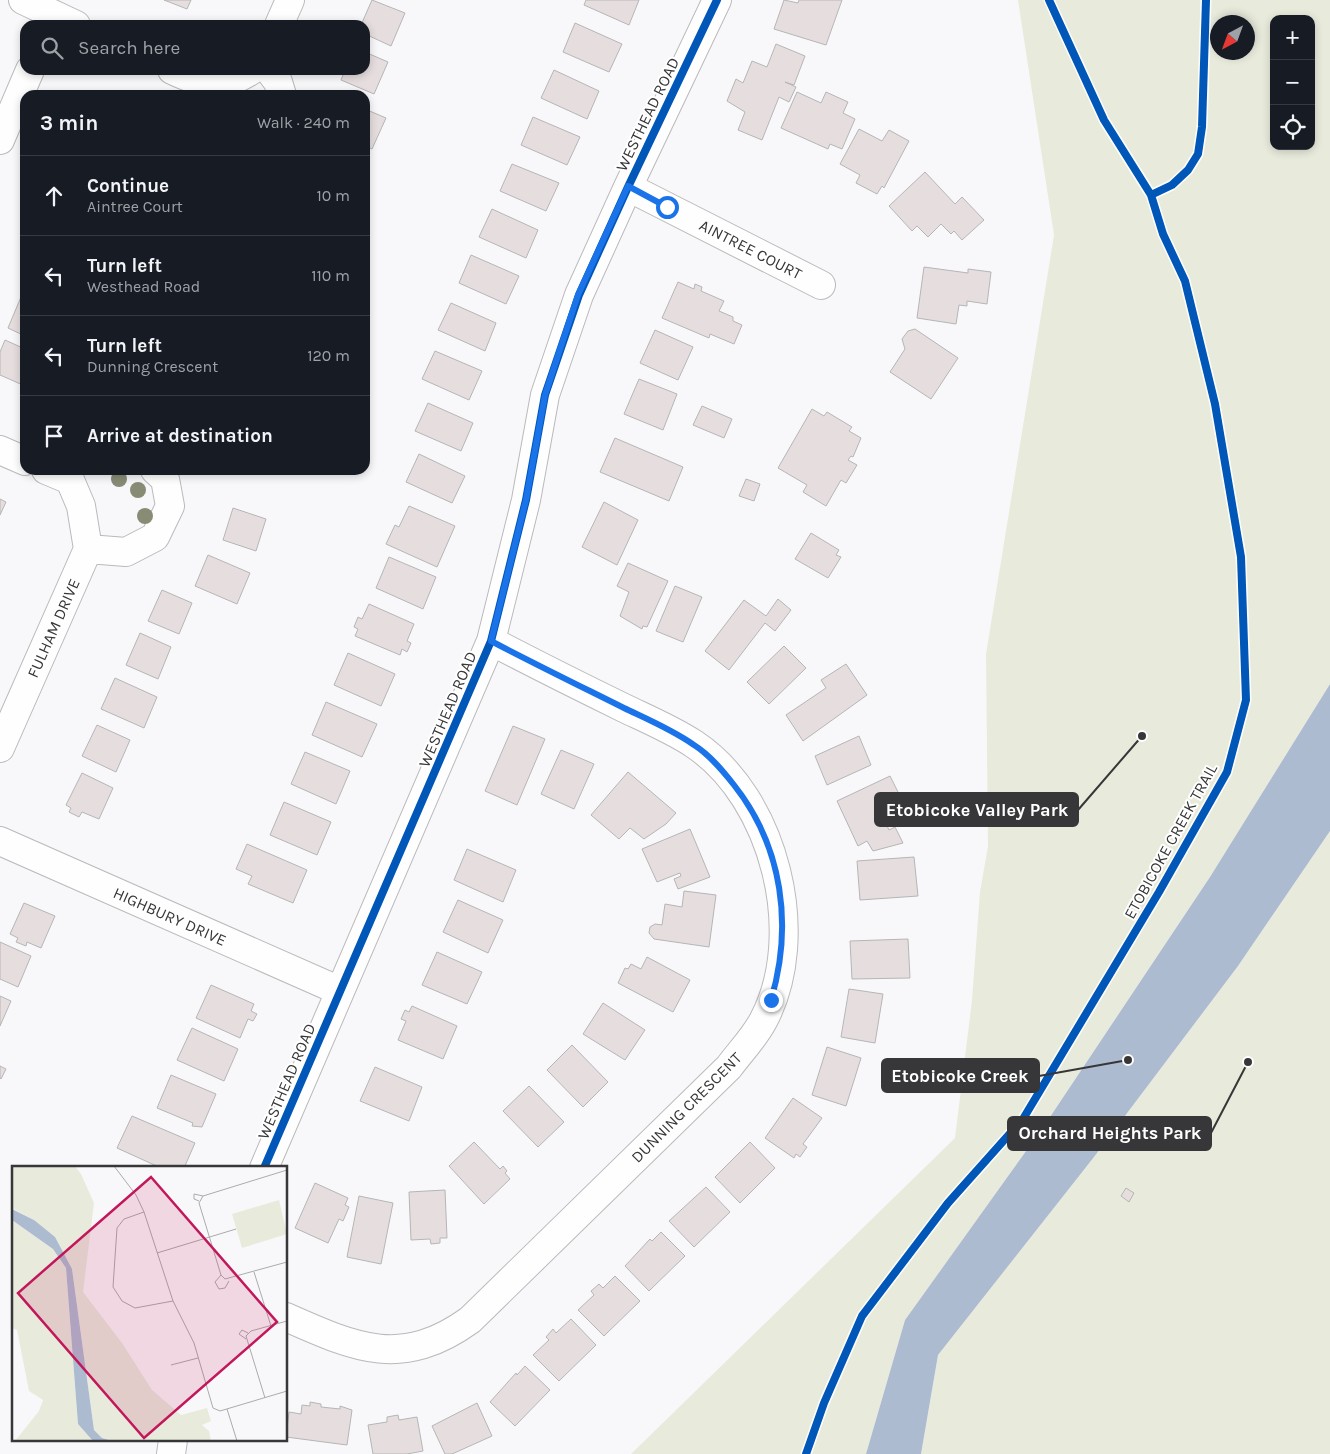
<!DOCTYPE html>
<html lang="en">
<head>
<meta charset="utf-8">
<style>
  :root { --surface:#171b24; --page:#20242c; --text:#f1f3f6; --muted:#9ea1a6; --line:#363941 }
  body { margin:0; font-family:Karla,sans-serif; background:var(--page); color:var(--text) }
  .controls { position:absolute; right:15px; top:15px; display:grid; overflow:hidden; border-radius:10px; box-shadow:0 2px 8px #0003 }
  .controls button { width:45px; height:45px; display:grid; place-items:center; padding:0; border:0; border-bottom:1px solid var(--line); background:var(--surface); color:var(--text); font:25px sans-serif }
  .compass { position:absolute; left:1210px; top:15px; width:45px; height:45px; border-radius:50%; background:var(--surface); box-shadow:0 2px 8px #0003; rotate:221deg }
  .stop { position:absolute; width:15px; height:15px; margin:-11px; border:4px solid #1a73e8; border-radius:50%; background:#fff }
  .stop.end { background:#1a73e8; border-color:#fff; box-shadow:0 1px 5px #0008 }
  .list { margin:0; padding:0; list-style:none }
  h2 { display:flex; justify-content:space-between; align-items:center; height:65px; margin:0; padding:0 20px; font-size:21px }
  h2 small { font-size:16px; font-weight:400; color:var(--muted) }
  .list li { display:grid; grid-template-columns:32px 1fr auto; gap:15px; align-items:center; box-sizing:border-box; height:80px; padding:0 20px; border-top:1px solid var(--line) }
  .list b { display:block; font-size:19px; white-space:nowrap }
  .list p { margin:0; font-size:16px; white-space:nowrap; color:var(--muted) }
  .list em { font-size:16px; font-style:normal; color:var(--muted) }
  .icon { flex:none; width:28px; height:28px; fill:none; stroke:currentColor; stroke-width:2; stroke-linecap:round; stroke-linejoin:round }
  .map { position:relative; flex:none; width:1330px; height:1454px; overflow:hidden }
  .search { position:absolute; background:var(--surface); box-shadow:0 2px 8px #0003; left:20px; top:20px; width:350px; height:55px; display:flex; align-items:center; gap:12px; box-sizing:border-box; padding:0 18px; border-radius:15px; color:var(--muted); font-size:19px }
  .panel { position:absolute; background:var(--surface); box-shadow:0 2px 8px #0003; left:20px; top:90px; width:350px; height:385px; border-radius:15px }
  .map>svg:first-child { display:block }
  .green { fill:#e8ebdc; fill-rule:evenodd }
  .water { fill:#acbbd0 }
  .building { fill:#e6dede; stroke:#b6b5b6 }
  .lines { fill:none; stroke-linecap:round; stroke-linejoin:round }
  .minor-casing { stroke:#bababc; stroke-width:30 }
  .minor { stroke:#fefefe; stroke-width:28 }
  .cycleway-casing { stroke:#fff; stroke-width:11 }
  .cycleway { stroke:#0057b8; stroke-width:8 }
  .tree { fill:#898c75 }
  .route { stroke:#1a73e8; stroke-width:6 }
  .labels { text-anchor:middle; stroke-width:4; stroke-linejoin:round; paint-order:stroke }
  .street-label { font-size:16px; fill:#373739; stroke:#fff }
  .inset-road { fill:none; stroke:#ababad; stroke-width:1 }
  .view { fill:#c2185b; fill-opacity:0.15; stroke:#c2185b; stroke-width:2.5 }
  .inset-edge { fill:none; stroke:#373739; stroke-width:2.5 }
  .leader { fill:none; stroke:#373739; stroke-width:2 }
  .callout-dot { fill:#373739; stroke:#fff; stroke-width:2 }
  .callout { fill:#373739; stroke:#373739; stroke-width:2 }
  .callout-label { font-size:18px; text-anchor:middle; font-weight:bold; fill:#fff }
</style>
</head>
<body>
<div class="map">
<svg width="1330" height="1454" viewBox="0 0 1330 1454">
  <rect width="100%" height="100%" fill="#f8f8fa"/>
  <path class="green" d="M1018 0H1330V684L1210 877 1044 1126 905 1320 866 1454H631L955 1138 972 1000 980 892 988 846 986 654 1054 235ZM1274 19H1311V146H1274ZM1218 22H1248V52H1218Z
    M1330 831V1454H921L938 1355 1094 1157 1238 966Z"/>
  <path class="water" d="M1330 684V831L1238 966 1094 1157 938 1355 921 1454H866L905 1320 1044 1126 1210 877Z"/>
  <path class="building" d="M164 0H191L187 9Z
    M372 0 405 13 391 46 365 34V25H361Z
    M586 0H639L629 25 584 5Z
    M784 0 798 3 799 0H842L826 45 774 29Z
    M575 23 622 44 609 72 563 52Z
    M776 44 805 56 794 85 785 82 796 87 789 102 779 97 762 140 738 130 745 112 727 101 736 79 743 83 752 61 767 67Z
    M365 52 388 62 374 94 341 80 345 70H365Z
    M554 70 599 91 587 119 541 98Z
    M797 92 821 103 826 92 848 102 843 113 855 119 842 149 830 144 828 149 781 128Z
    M365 109 386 118 372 149 365 146Z
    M533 117 580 137 567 165 521 145Z
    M859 129 882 141 889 130 909 141 884 188 882 186 877 194 856 183 860 175 840 164Z
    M512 164 559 183 546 211 500 191Z
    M925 172 955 204 962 197 984 220 962 240 954 231 951 234 941 224 928 237 917 226 912 231 889 206Z
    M365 184 370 189 365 194Z
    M492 209 538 230 526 258 479 237Z
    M471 255 519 276 506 304 459 283Z
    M924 267 968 273V269L991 272 987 304 967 301V306L959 305 956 324 917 318Z
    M678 282 694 289 695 284 702 287 701 291 724 301 719 311 733 317V321L742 325 734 344 710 334 709 338 662 318Z
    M21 297 25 298V336L8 328Z
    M451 303 496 323 485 351 438 330Z
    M915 329 958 358 931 399 890 372 905 349 902 339 908 331Z
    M655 330 693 347 678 380 640 363Z
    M5 340 25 349V386L0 375V352Z
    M435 351 482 371 469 400 422 379Z
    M639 379 677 394 663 430 624 414Z
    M428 403 473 423 461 451 415 431Z
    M702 406 732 419 724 438 693 425Z
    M812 409 824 416 827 412 852 427 849 431 861 438 853 457 851 456 848 460 857 465 846 483 841 480 826 506 803 492 807 485 778 468Z
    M615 438 683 467 669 501 600 472Z
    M419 454 465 476 452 503 406 482Z
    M746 479 760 484 754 501 739 496Z
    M0 499 6 502 0 515Z
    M604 502 638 520 617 565 582 547Z
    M409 506 455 526 437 567 386 544 395 525 399 527Z
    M233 508 266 519 256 551 223 540Z
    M811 533 839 550 836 555 841 557 828 578 795 559Z
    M208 555 250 573 237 604 195 586Z
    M389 557 436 577 423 609 376 588Z
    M628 563 668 581 647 627 643 626 642 629 620 616 629 592 617 586Z
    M675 586 702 597 683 642 656 631Z
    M162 590 192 603 179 634 148 621Z
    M778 599 791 610 775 631 765 623 729 670 705 651 744 600 766 616Z
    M369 604 414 624 407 641 411 643 407 652 402 649 400 655 355 636 358 629 354 627 358 617 362 619Z
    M140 633 171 647 158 679 126 665Z
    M784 646 806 668 769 704 747 682Z
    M348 653 395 674 381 706 334 685Z
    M846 664 867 695 803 741 786 715 826 688 821 680Z
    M115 678 157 697 144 728 101 709Z
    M326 702 377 724 362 757 312 735Z
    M97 725 130 740 116 772 82 756Z
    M513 726 545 739 517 805 485 791Z
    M859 736 871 765 827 785 815 756Z
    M561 750 594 764 574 809 541 794Z
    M305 752 350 771 336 804 291 784Z
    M628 772 676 813 666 824 644 839 630 828 619 839 591 815Z
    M82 773 113 788 99 819 82 812 79 817 69 812 71 808 66 805Z
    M890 776 904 804 882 815 889 830 895 827 903 843 873 851 867 841 858 846 837 801Z
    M284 802 331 822 317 855 270 835Z
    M690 829 710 877 678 889 674 879 681 876 680 873 657 882 642 849Z
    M247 844 307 870 293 903 248 884 252 876 236 869Z
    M467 849 516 870 503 902 454 880Z
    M914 857 918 896 860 900 857 861Z
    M684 891 716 895 709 947 654 939 649 933 650 927 655 924 662 925 665 904 682 907Z
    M458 900 503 920 488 953 443 932Z
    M24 903 55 916 41 948 27 942 26 946 16 942 18 938 10 934Z
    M908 939 910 978 852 979 850 941Z
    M0 942 31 956 18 987 0 979Z
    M437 952 482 972 467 1004 422 985Z
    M647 957 690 980 673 1012 618 983 625 968 628 969 631 964 641 969Z
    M211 985 254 1004 251 1011 257 1014 253 1021 248 1019 240 1038 196 1018Z
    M849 989 883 994 875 1043 841 1037Z
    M0 996 11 1001 0 1026Z
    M603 1003 645 1030 625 1060 583 1034Z
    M412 1006 457 1026 443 1059 398 1040 406 1021 401 1019 405 1010 409 1012Z
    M192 1028 238 1049 224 1081 177 1060Z
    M572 1045 608 1082 583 1107 547 1070Z
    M827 1047 861 1058 846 1106 812 1095Z
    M0 1066 6 1069 1 1079 0 1078Z
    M375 1067 422 1087 409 1121 360 1101Z
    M171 1075 216 1094 202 1127 192 1126 193 1123 157 1108Z
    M529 1086 564 1122 538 1147 503 1111Z
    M793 1098 822 1118 803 1144 807 1147 800 1157 796 1154 794 1158 765 1138Z
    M132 1116 195 1143 184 1168H161L117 1148Z
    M474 1142 500 1169 503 1166 507 1171 505 1173 510 1179 484 1204 449 1166Z
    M750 1142 775 1168 740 1203 715 1177Z
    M315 1183 348 1198 345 1205 349 1207 343 1221 339 1219 328 1243 295 1228Z
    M706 1187 730 1212 694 1247 669 1221Z
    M1126 1188 1134 1193 1129 1202 1121 1196Z
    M445 1190 447 1238H440V1243L431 1244 430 1239 411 1240 409 1192Z
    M359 1196 393 1203 381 1264 347 1257Z
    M661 1232 685 1256 649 1291 625 1266 650 1239 652 1241Z
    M615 1276 640 1301 604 1336 578 1310 594 1295 591 1291 599 1284 603 1288Z
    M571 1319 596 1345 559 1381 533 1355 549 1340 546 1337 553 1329 556 1333Z
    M525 1366 550 1390 515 1426 490 1402 516 1373 517 1375Z
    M310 1402 321 1404V1407L340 1409V1406L352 1410 347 1445 286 1437 289 1412 301 1414 302 1405 310 1406Z
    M477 1403 492 1436 452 1454H445L432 1426Z
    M398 1415 399 1420 417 1417 423 1451 407 1454H373L368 1425 387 1422V1417Z"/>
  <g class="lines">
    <defs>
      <path id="minor" d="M23 0 76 25
        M279 25 290 0
        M172 70C201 84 223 90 252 70
        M269 70 278 82 282 95
        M0 140 30 70
        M628 187 821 285
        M0 450 25 461
        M88 549 126 552 155 537 170 506 165 479 155 470
        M0 748 88 549 81 506 70 480 46 470
        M0 841 340 991
        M264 1168 491 641 526 500 545 395 579 295 628 187 717 0
        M286 1317C356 1348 402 1369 470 1320L729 1067C740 1052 754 1038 763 1021 809 936 775 798 694 744 673 730 647 719 624 708 579 686 535 664 491 641
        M171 1454 173 1440"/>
    </defs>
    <use href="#minor" class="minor-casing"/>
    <use href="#minor" class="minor"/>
    <defs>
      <path id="cycleway" d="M1049 0 1104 120 1151 195
        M264 1168 491 641 526 500 545 395 579 295 628 187 717 0
        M806 1454 824 1403 862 1316 948 1203 1023 1119 1159 892 1227 772 1246 700 1241 557 1215 404 1185 281 1163 234 1151 195 1172 185 1188 170 1198 154 1202 127 1206 0"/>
    </defs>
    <use href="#cycleway" class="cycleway-casing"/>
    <use href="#cycleway" class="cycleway"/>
  </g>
  <g class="tree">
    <circle cx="119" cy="479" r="8"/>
    <circle cx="138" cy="490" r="8"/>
    <circle cx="145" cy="516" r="8"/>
  </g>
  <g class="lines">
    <path class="route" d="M667 207 628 186 578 295 545 395 526 500 491 641C535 664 580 686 624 708 647 719 673 730 694 745 710 755 723 771 734 785 783 847 793 926 771 1000"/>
  </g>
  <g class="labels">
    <g class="street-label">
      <text transform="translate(647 114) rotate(-64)" y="6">WESTHEAD ROAD</text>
      <text transform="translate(751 249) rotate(27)" y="6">AINTREE COURT</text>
      <text transform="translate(53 628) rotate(-66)" y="6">FULHAM DRIVE</text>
      <text transform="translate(447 709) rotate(-67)" y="6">WESTHEAD ROAD</text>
      <text transform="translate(1170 841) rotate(-61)" y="6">ETOBICOKE CREEK TRAIL</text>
      <text transform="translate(170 916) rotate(24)" y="6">HIGHBURY DRIVE</text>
      <text transform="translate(286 1081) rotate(-67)" y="6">WESTHEAD ROAD</text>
      <text transform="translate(686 1107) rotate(-45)" y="6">DUNNING CRESCENT</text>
    </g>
  </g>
  <g transform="translate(12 1166)">
    <rect width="275" height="275" fill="#f8f8fa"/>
    <path d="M0 0H63L69 8 82 37 71 126 110 177 140 224 169 249 195 242 199 255 190 259 197 265 199 275H100L90 272 82 264 60 103 22 54 0 42ZM267 34 275 68 230 82 220 48ZM0 54 41 83 54 102 66 258 81 275H3L27 245 31 234 17 225 5 164 0 162Z" fill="#e8ebdc"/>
    <path d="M0 43 22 54 43 71 60 103 82 264 90 272 100 275H81L66 258 54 102 41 83 0 54Z" fill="#acbbd0"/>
    <path class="inset-road" d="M102 0 124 29 132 46 161 135 182 177 201 242 208 245 275 225M191 30 187 37 209 109 213 113 275 96M191 30 275 4M187 35 182 33V28L191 30M132 46 112 53 105 62 101 121 110 135 123 142 161 135M145 87 224 63M242 106 259 160M209 109 203 116 207 123 213 122 217 115M234 173 227 168 230 164 236 167M159 199 186 192M253 232 234 170 239 165 275 155M215 243 225 275"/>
    <path class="view" d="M139 11 265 156 132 272 6 127Z"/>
    <rect width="275" height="275" class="inset-edge"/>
  </g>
  <path class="leader" d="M1142 736L1078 810M1128 1060L1039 1076M1248 1062L1211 1133"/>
  <g class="callout-dot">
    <circle cx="1142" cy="736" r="5"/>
    <circle cx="1128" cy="1060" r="5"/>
    <circle cx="1248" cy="1062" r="5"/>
  </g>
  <g class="callout">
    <rect x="875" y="793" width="203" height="33" rx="5"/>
    <rect x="882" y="1059" width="157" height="33" rx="5"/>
    <rect x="1008" y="1117" width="203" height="33" rx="5"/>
  </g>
  <g class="callout-label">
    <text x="977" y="816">Etobicoke Valley Park</text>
    <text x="960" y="1082">Etobicoke Creek</text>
    <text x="1110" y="1139">Orchard Heights Park</text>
  </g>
</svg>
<div class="controls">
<button>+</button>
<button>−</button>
<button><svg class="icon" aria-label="locate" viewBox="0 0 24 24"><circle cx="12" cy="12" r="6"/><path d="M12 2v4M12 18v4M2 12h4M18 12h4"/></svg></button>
</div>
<svg class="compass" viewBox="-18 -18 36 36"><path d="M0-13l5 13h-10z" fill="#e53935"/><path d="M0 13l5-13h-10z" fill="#9ea1a6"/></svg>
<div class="stop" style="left:667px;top:207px"></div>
<div class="stop end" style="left:771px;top:1000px"></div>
<div class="search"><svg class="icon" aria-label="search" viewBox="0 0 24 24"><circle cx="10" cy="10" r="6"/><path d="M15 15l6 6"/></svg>Search here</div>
<section class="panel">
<h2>3 min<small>Walk · 240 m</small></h2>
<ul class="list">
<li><svg class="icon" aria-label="ahead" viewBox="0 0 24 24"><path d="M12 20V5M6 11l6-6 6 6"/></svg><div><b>Continue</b><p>Aintree Court</p></div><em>10 m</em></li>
<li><svg class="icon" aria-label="left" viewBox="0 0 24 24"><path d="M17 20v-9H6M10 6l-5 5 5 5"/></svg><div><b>Turn left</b><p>Westhead Road</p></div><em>110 m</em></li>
<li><svg class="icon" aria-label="left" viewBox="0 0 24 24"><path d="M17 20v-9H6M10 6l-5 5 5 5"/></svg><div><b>Turn left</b><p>Dunning Crescent</p></div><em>120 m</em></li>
<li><svg class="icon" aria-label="arrive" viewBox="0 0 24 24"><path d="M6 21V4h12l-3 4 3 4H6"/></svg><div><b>Arrive at destination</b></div></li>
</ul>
</section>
</div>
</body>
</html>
